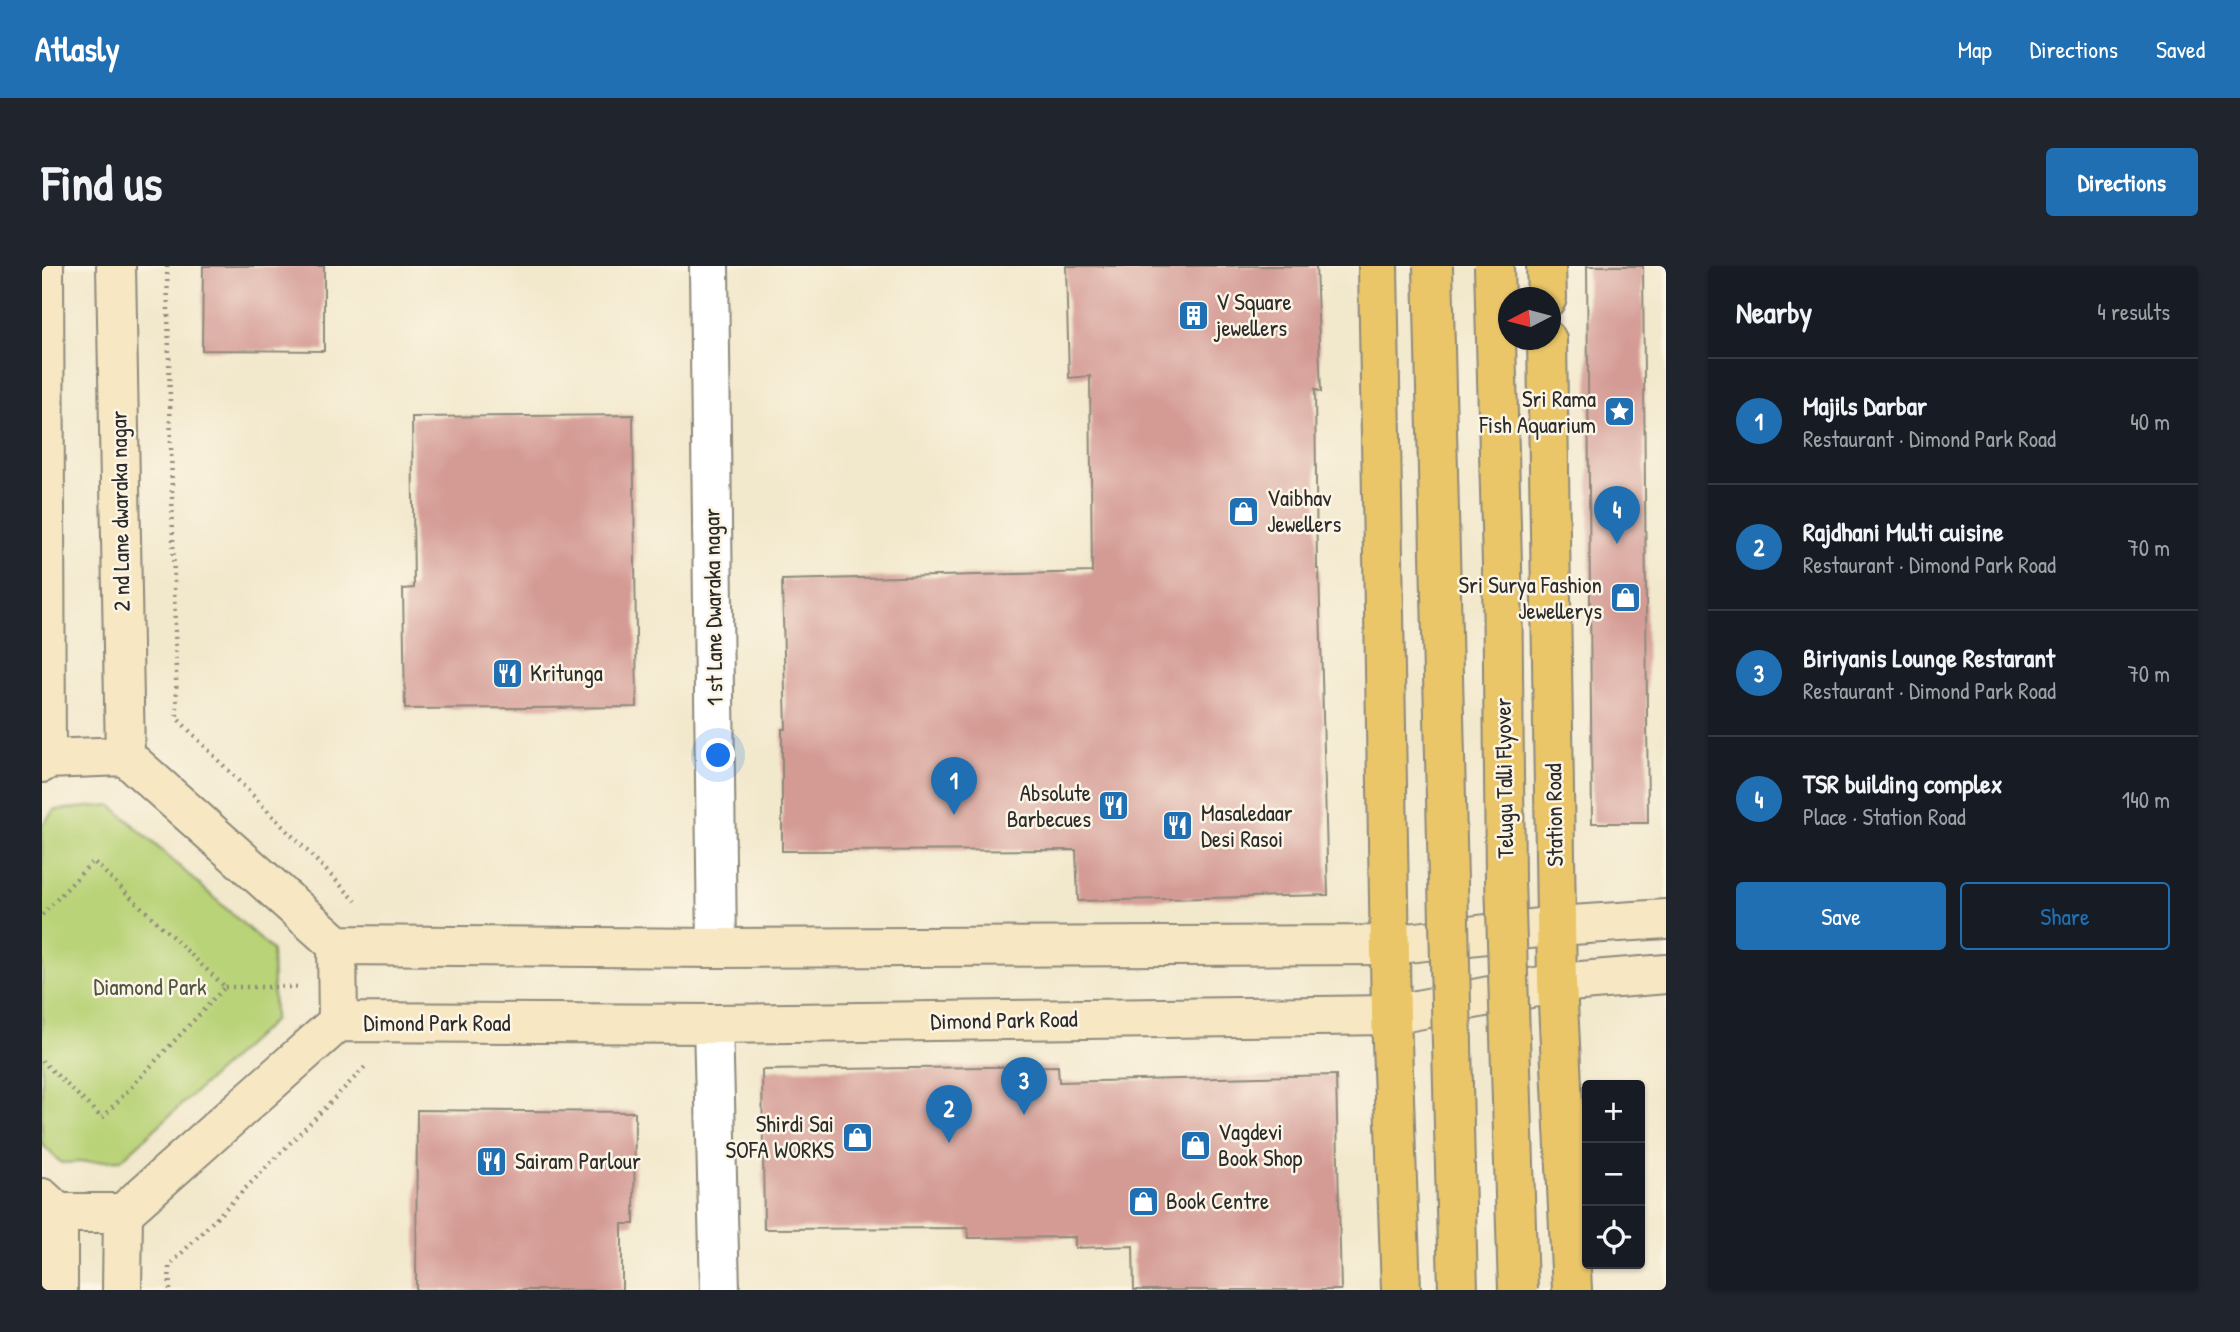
<!DOCTYPE html>
<html lang="en">
<head>
<meta charset="utf-8">
<style>
  :root { --surface:#171b24; --page:#20242c; --text:#f1f3f6; --muted:#9ea1a6; --line:#363941; --accent:#1f6fb2 }
  body { margin:0; font-family:"Patrick Hand",sans-serif; background:var(--page); color:var(--text) }
  .controls { position:absolute; right:21px; bottom:21px; display:grid; overflow:hidden; border-radius:7px; box-shadow:0 2px 5px #0004 }
  .controls button { width:63px; height:63px; display:grid; place-items:center; padding:0; border:0; border-bottom:2px solid var(--line); background:var(--surface); color:var(--text); font:35px sans-serif }
  .compass { position:absolute; left:1456px; top:21px; width:63px; height:63px; border-radius:50%; background:var(--surface); box-shadow:0 2px 5px #0004; rotate:264deg }
  .you { position:absolute; left:677px; top:490px; width:24px; height:24px; margin:-18px; border:5px solid #fff; border-radius:50%; background:#1a73e8; box-shadow:0 0 0 10px #1a73e833 }
  .badge { display:grid; place-items:center; width:46px; height:46px; border-radius:50%; background:var(--accent); color:#fff; font-size:23px; font-weight:700 }
  .pin { position:absolute; translate:-50% -58px; filter:drop-shadow(0 2px 4px #0008) }
  .pin::after { content:''; position:absolute; top:37px; width:24px; height:21px; background:inherit; clip-path:polygon(0 0,100% 0,50% 100%) }
  .list { margin:0; padding:0; list-style:none }
  h2 { display:flex; justify-content:space-between; align-items:center; height:91px; margin:0; padding:0 28px; font-size:30px }
  h2 small { font-size:23px; font-weight:400; color:var(--muted) }
  .list li { display:grid; grid-template-columns:46px 1fr auto; gap:21px; align-items:center; box-sizing:border-box; height:126px; padding:0 28px; border-top:2px solid var(--line) }
  .list b { display:block; font-size:26px; white-space:nowrap }
  .list p { margin:0; font-size:23px; white-space:nowrap; color:var(--muted) }
  .list em { font-size:23px; font-style:normal; color:var(--muted) }
  .actions { display:flex; gap:14px; padding:21px 28px }
  .actions a { flex:1; padding:16px 0; border:2px solid var(--accent); border-radius:7px; text-align:center; font-size:24px; color:var(--accent) }
  .actions .main { background:var(--accent); color:#fff }
  .icon { flex:none; width:38px; height:38px; fill:none; stroke:currentColor; stroke-width:2; stroke-linecap:round; stroke-linejoin:round }
  .map { position:relative; flex:none; width:1624px; height:1024px; overflow:hidden; border-radius:7px }
  header { display:flex; align-items:center; gap:42px; box-sizing:border-box; height:98px; padding:0 35px; background:var(--accent); color:#fff }
  header strong { font-size:33px }
  nav { display:flex; gap:38px; margin-inline-start:auto; font-size:24px }
  .intro { display:flex; align-items:center; justify-content:space-between; box-sizing:border-box; height:168px; padding:0 42px }
  h1 { margin:0; font-size:49px }
  .button { padding:18px 32px; border-radius:7px; background:var(--accent); color:#fff; font-size:24px; font-weight:700 }
  main { display:flex; gap:42px; padding:0 42px }
  aside { flex:1; background:var(--surface); border-radius:7px; box-shadow:0 2px 5px #0004 }
  .map>svg:first-child { display:block }
  .green { fill:#b9d378; stroke:#727f52; stroke-width:2 }
  .building { fill:#d49b95 }
  .lines { fill:none; stroke-linecap:round; stroke-linejoin:round }
  .minor-casing { stroke:#8e8a7c; stroke-width:42 }
  .secondary-casing { stroke:#8e8a7c; stroke-width:42 }
  .primary-casing { stroke:#8e8a7c; stroke-width:42 }
  .path { stroke:#8e8a7c; stroke-width:4.5; stroke-dasharray:2 5; stroke-linecap:butt }
  .minor { stroke:#fff; stroke-width:38 }
  .secondary { stroke:#f7e8c3; stroke-width:38 }
  .primary { stroke:#ebc669; stroke-width:38 }
  .primary-bridge-casing { stroke:#8e8a7c; stroke-width:42; stroke-linecap:butt }
  .primary-bridge { stroke:#ebc669; stroke-width:38 }
  .labels { text-anchor:middle; stroke-width:5; stroke-linejoin:round; paint-order:stroke }
  .poi-label { font-size:23px; fill:#2b2b2b; stroke:#fcf5e5; text-anchor:start }
  .street-label { font-size:23px; fill:#2b2b2b; stroke:#fcf5e5 }
  .park-label { font-size:23px; fill:#4e553e; stroke:#fcf5e5 }
</style>
</head>
<body>
<header>
<strong>Atlasly</strong>
<nav><a>Map</a><a>Directions</a><a>Saved</a></nav>
</header>
<div class="intro"><h1>Find us</h1><a class="button">Directions</a></div>
<main>
<div class="map">
<svg width="1624" height="1024" viewBox="0 0 1624 1024">
  <rect width="100%" height="100%" fill="#fcf5e5"/>
  <filter id="ink" filterUnits="userSpaceOnUse"><feTurbulence type="fractalNoise" baseFrequency=".0143" numOctaves="2"/><feDisplacementMap in="SourceGraphic" scale="14" xChannelSelector="R" yChannelSelector="G"/><feConvolveMatrix kernelMatrix="1 2 1 2 8 2 1 2 1" color-interpolation-filters="sRGB"/></filter>
  <filter id="wash" filterUnits="userSpaceOnUse"><feTurbulence type="fractalNoise" baseFrequency=".00686" numOctaves="4" result="noise"/><feDisplacementMap in="SourceGraphic" scale="28" xChannelSelector="R" yChannelSelector="G"/><feGaussianBlur stdDeviation="1.57" result="paint"/><feColorMatrix in="noise" values="0 0 0 0 0 0 0 0 0 0 0 0 0 0 0 0 0 1.4 0 .05"/><feComposite in="paint" operator="in"/></filter>
  <g filter="url(#wash)">
    <rect width="100%" height="100%" fill="#f2e8cc"/>
    <path class="green" d="M69 539 230 684 232 754 79 894 19 897 0 878V559L12 544Z"/>
    <g id="blocks">
      <path class="building" d="M161 0H282V85L160 84Z
        M1024 0H1274L1279 126 1273 123 1275 303H1277L1286 629 1036 635 1034 584 740 585V463H744L740 314 1050 306 1048 110 1027 112Z
        M1545 0H1601L1606 557H1550Z
        M591 149 595 441 363 443 361 323 372 322 370 151Z
        M1016 800 1017 816 1294 809 1299 1024H1092L1091 980 1033 982V971L926 972V962L722 963 720 804Z
        M375 844 593 846 592 958H580V1024H374Z"/>
    </g>
  </g>
  <g filter="url(#ink)">
    <use href="#blocks" fill-opacity="0" stroke="#8e8a7c" stroke-width="2"/>
    <g class="lines">
      <defs>
        <path id="minor" d="M667 0 675 682
          M671 758 678 1024"/>
        <path id="secondary" d="M2 0 4 493
          M74 0 83 490
          M0 497 4 493 83 490 295 679 296 756 81 947H16L0 932
          M295 679 675 682 1348 679 1514 660 1624 653
          M296 756 671 758 1349 749 1515 717 1624 708
          M16 947V1024
          M80 1024 81 947"/>
        <path id="primary" d="M1336 0 1349 749 1359 1024
          M1504 0 1505 32
          M1505 74 1515 717 1530 1024"/>
      </defs>
      <use href="#minor" class="minor-casing"/>
      <use href="#secondary" class="secondary-casing"/>
      <use href="#primary" class="primary-casing"/>
      <path class="path" d="M125 0 135 452 314 635
        M0 649 51 595 183 721 60 852 0 795
        M183 721H255
        M128 1024 127 1000 326 798"/>
      <use href="#minor" class="minor"/>
      <use href="#secondary" class="secondary"/>
      <use href="#primary" class="primary"/>
      <defs>
        <path id="primary-bridge" d="M1391 0 1416 1024
          M1452 0 1460 298 1463 613 1476 1024"/>
      </defs>
      <use href="#primary-bridge" class="primary-bridge-casing"/>
      <use href="#primary-bridge" class="primary-bridge"/>
    </g>
  </g>
  <defs>
    <symbol id="building-square" viewBox="-11 -11 22 22"><rect x="-9" y="-9" width="18" height="18" rx="4" fill="#1f6fb2" stroke="#fcf5e5"/><path d="M-4-6H4V6H1V3H-1V6H-4ZM-2.5-4.3h1.7v1.8h-1.7ZM.8-4.3h1.7v1.8H.8ZM-2.5-1h1.7V.8h-1.7ZM.8-1h1.7V.8H.8Z" fill="#fff"/></symbol>
    <symbol id="sight-square" viewBox="-11 -11 22 22"><rect x="-9" y="-9" width="18" height="18" rx="4" fill="#1f6fb2" stroke="#fcf5e5"/><path d="M0-6L1.8-2.2L6-1.7L2.9 1.2L3.7 5.4L0 3.3L-3.7 5.4L-2.9 1.2L-6-1.7L-1.8-2.2Z" fill="#fff"/></symbol>
    <symbol id="shop-square" viewBox="-11 -11 22 22"><rect x="-9" y="-9" width="18" height="18" rx="4" fill="#1f6fb2" stroke="#fcf5e5"/><path d="M-5-2.5h2.3a2.7 3.5 0 0 1 5.4 0H5L5.5 6h-11ZM-1.5-2.5h3a1.5 2.3 0 0 0-3 0Z" fill="#fff"/></symbol>
    <symbol id="restaurant-square" viewBox="-11 -11 22 22"><rect x="-9" y="-9" width="18" height="18" rx="4" fill="#1f6fb2" stroke="#fcf5e5"/><path d="M-5-6h1v4h1v-4h1v4h1v-4h1v5L-1.5 .5V6h-2V.5L-5-1ZM5-6V6H3V1.5H1.5Q1.5-4 5-6Z" fill="#fff"/></symbol>
  </defs>
  <g fill-rule="evenodd">
    <use href="#building-square" x="1134" y="32" width="35" height="35"/>
    <use href="#sight-square" x="1560" y="128" width="35" height="35"/>
    <use href="#shop-square" x="1184" y="228" width="35" height="35"/>
    <use href="#shop-square" x="1566" y="314" width="35" height="35"/>
    <use href="#restaurant-square" x="448" y="390" width="35" height="35"/>
    <use href="#restaurant-square" x="1054" y="522" width="35" height="35"/>
    <use href="#restaurant-square" x="1118" y="542" width="35" height="35"/>
    <use href="#shop-square" x="798" y="854" width="35" height="35"/>
    <use href="#shop-square" x="1136" y="862" width="35" height="35"/>
    <use href="#restaurant-square" x="432" y="878" width="35" height="35"/>
    <use href="#shop-square" x="1084" y="918" width="35" height="35"/>
  </g>
  <g class="labels">
    <g class="poi-label">
      <text x="1174" y="44">V Square<tspan x="1174" dy="26">jewellers</tspan></text>
      <text x="1554" y="141" text-anchor="end">Sri Rama<tspan x="1554" dy="26">Fish Aquarium</tspan></text>
      <text x="1225" y="240">Vaibhav<tspan x="1225" dy="26">Jewellers</tspan></text>
      <text x="1560" y="327" text-anchor="end">Sri Surya Fashion<tspan x="1560" dy="26">Jewellerys</tspan></text>
      <text x="488" y="415">Kritunga</text>
      <text x="1049" y="535" text-anchor="end">Absolute<tspan x="1049" dy="26">Barbecues</tspan></text>
      <text x="1159" y="555">Masaledaar<tspan x="1159" dy="26">Desi Rasoi</tspan></text>
      <text x="792" y="866" text-anchor="end">Shirdi Sai<tspan x="792" dy="26">SOFA WORKS</tspan></text>
      <text x="1176" y="874">Vagdevi<tspan x="1176" dy="26">Book Shop</tspan></text>
      <text x="473" y="903">Sairam Parlour</text>
      <text x="1124" y="943">Book Centre</text>
    </g>
    <g class="street-label">
      <text transform="translate(78 245) rotate(-91)" y="8">2 nd Lane dwaraka nagar</text>
      <text transform="translate(671 341) rotate(-91)" y="8">1 st Lane Dwaraka nagar</text>
      <text transform="translate(1462 512) rotate(-91)" y="8">Telugu Talli Flyover</text>
      <text transform="translate(1512 549) rotate(-91)" y="8">Station Road</text>
      <text transform="translate(962 754) rotate(-1)" y="8">Dimond Park Road</text>
      <text x="395" y="765">Dimond Park Road</text>
    </g>
    <g class="park-label">
      <text x="108" y="729">Diamond Park</text>
    </g>
  </g>
</svg>
<div class="controls">
<button>+</button>
<button>−</button>
<button><svg class="icon" aria-label="locate" viewBox="0 0 24 24"><circle cx="12" cy="12" r="6"/><path d="M12 2v4M12 18v4M2 12h4M18 12h4"/></svg></button>
</div>
<svg class="compass" viewBox="-18 -18 36 36"><path d="M0-13l5 13h-10z" fill="#e53935"/><path d="M0 13l5-13h-10z" fill="#9ea1a6"/></svg>
<div class="you"></div>
<div class="pin badge" style="left:912px;top:549px">1</div>
<div class="pin badge" style="left:907px;top:877px">2</div>
<div class="pin badge" style="left:982px;top:849px">3</div>
<div class="pin badge" style="left:1575px;top:278px">4</div>
</div>
<aside>
<h2>Nearby<small>4 results</small></h2>
<ul class="list">
<li><span class="badge">1</span><div><b>Majils Darbar</b><p>Restaurant · Dimond Park Road</p></div><em>40 m</em></li>
<li><span class="badge">2</span><div><b>Rajdhani Multi cuisine</b><p>Restaurant · Dimond Park Road</p></div><em>70 m</em></li>
<li><span class="badge">3</span><div><b>Biriyanis Lounge Restarant</b><p>Restaurant · Dimond Park Road</p></div><em>70 m</em></li>
<li><span class="badge">4</span><div><b>TSR building complex</b><p>Place · Station Road</p></div><em>140 m</em></li>
</ul>
<div class="actions"><a class="main">Save</a><a>Share</a></div>
</aside>
</main>
</body>
</html>
